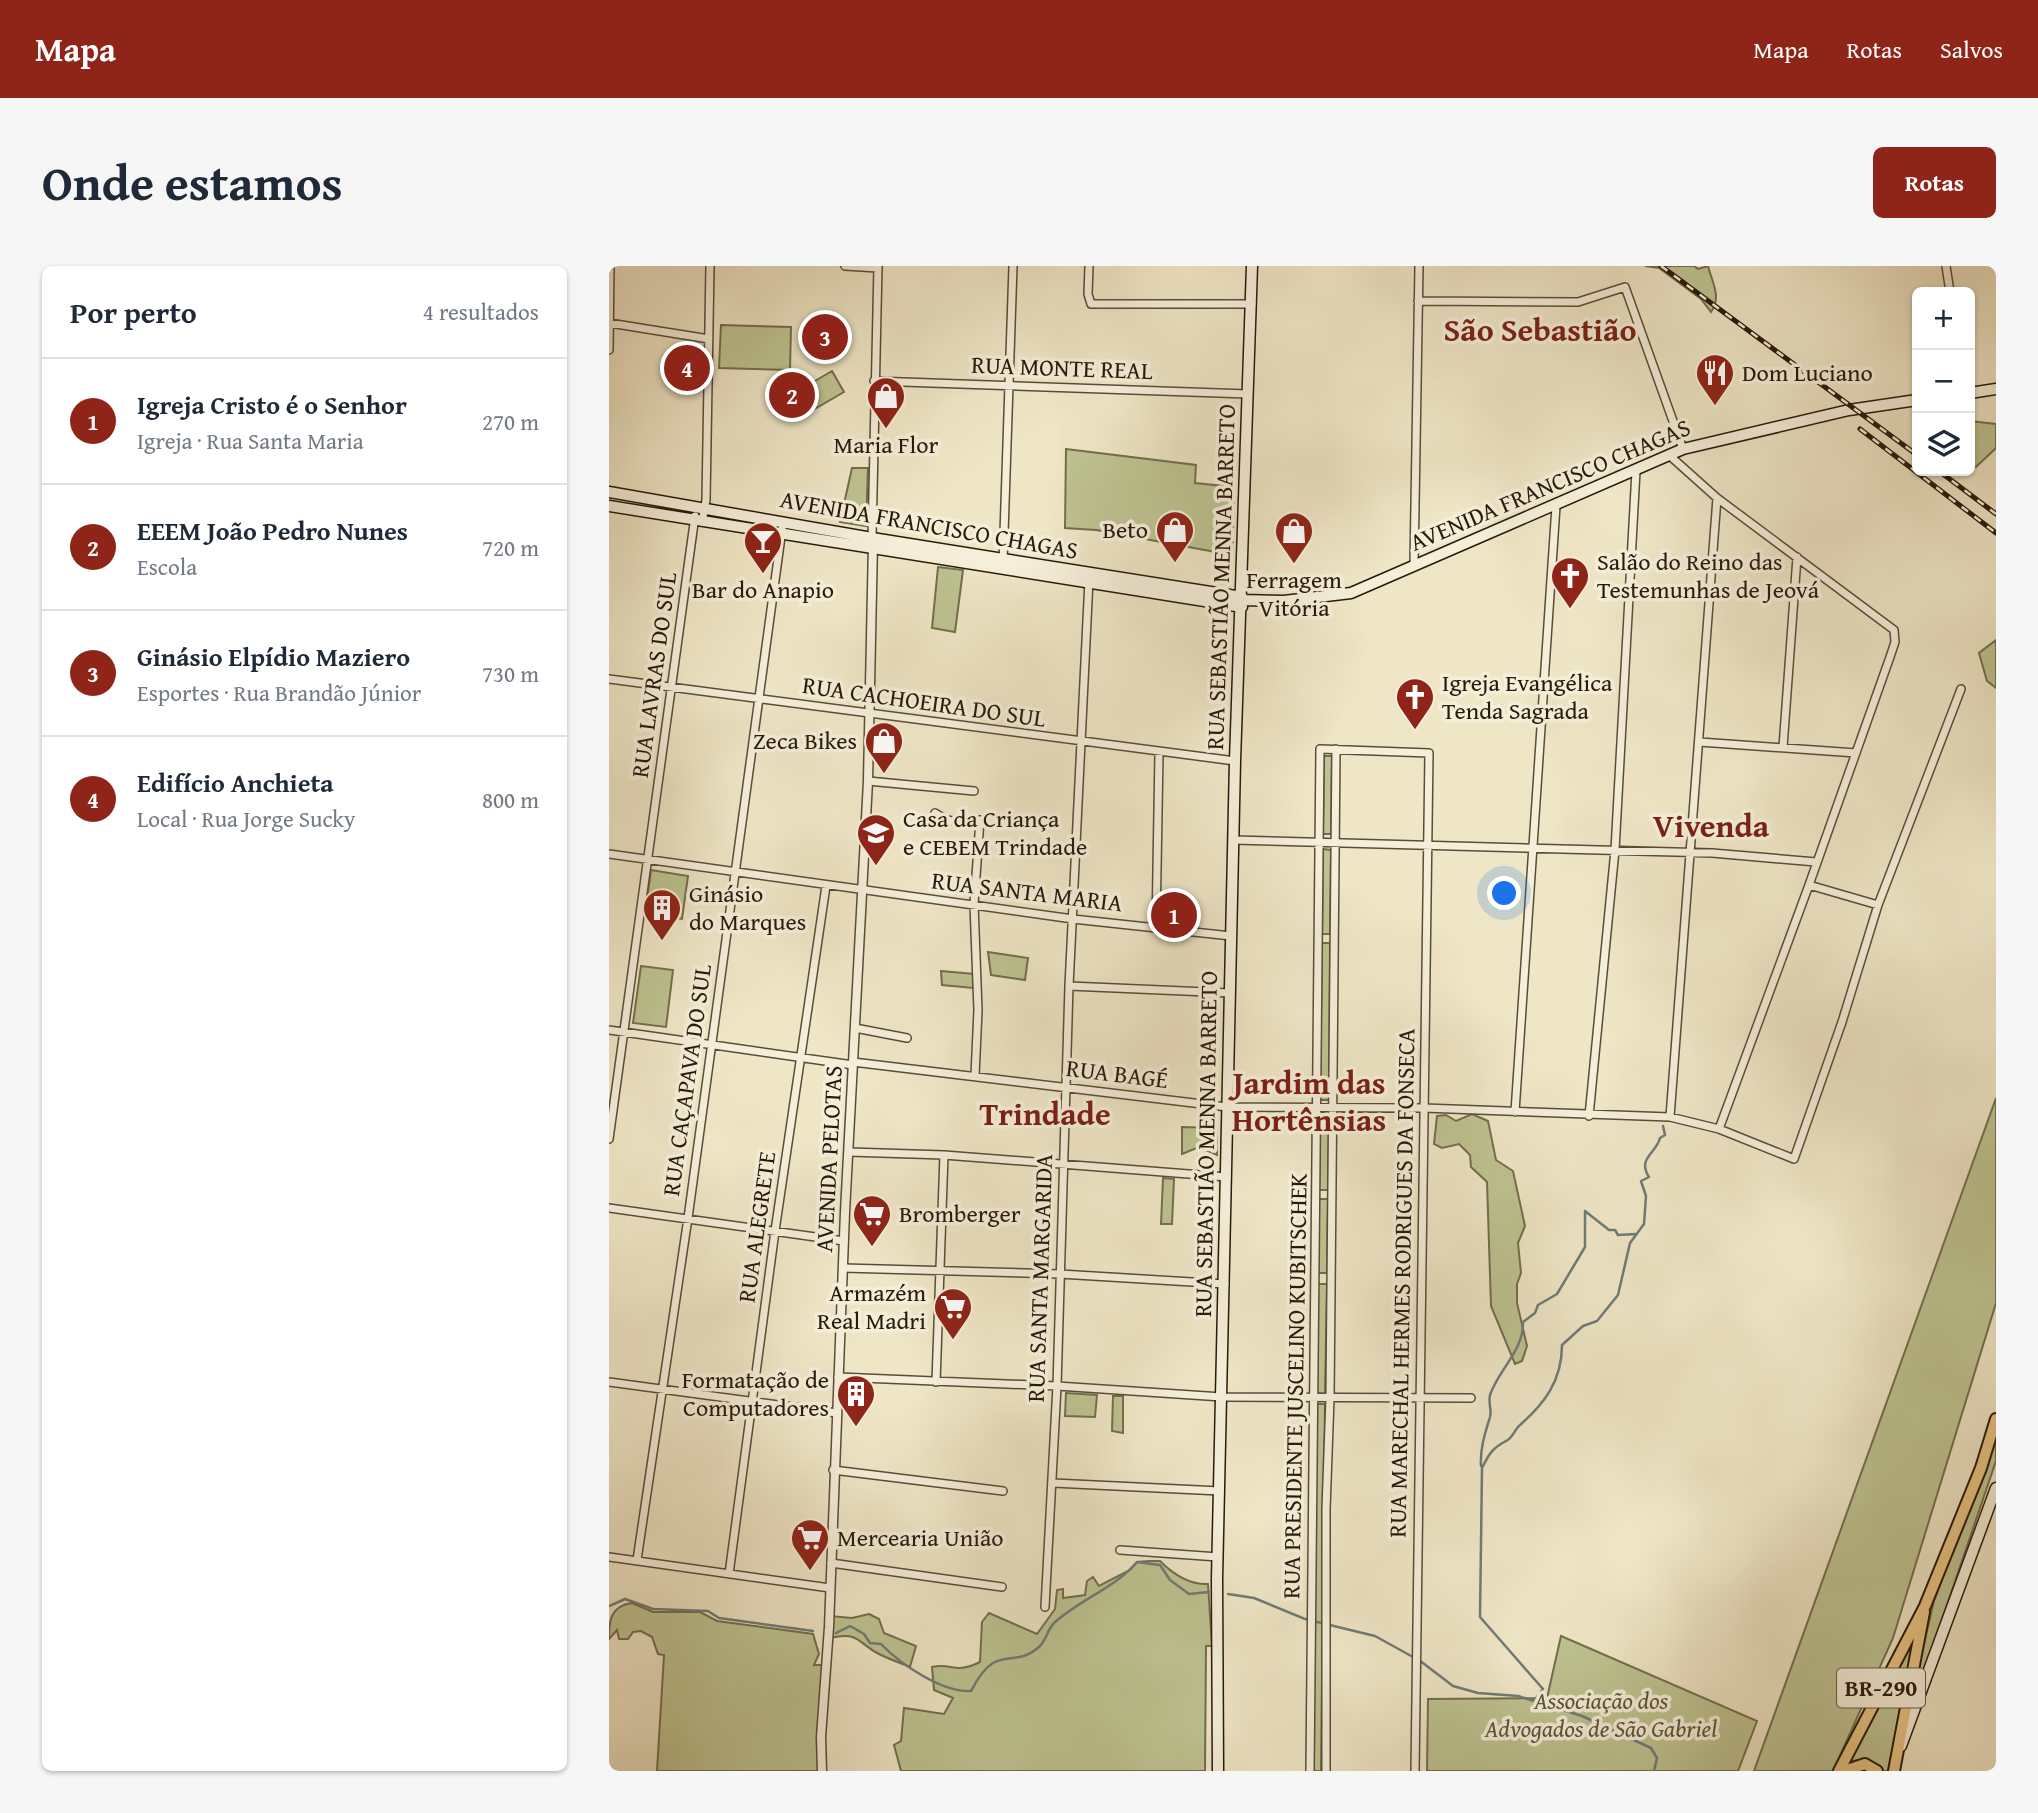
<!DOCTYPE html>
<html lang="pt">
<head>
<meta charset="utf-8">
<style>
  :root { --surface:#fff; --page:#f6f6f7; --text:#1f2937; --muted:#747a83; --line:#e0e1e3; --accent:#8f2418 }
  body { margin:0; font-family:"Gentium Book Plus",serif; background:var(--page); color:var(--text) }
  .controls { position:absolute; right:21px; top:21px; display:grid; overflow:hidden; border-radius:10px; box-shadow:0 2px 5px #0004 }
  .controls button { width:63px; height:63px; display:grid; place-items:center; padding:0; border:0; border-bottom:2px solid var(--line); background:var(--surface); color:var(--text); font:35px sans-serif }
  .you { position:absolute; left:896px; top:628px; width:24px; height:24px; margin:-18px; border:5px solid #fff; border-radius:50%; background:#1a73e8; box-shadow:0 0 0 10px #1a73e833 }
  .badge { display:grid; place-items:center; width:46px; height:46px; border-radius:50%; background:var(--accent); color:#fff; font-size:23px; font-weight:700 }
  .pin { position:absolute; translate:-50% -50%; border:4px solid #fff; box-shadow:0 2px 7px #0006 }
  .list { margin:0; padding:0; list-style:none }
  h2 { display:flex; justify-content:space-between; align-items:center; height:91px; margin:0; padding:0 28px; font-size:30px }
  h2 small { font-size:23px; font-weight:400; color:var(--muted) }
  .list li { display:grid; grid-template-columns:46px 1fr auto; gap:21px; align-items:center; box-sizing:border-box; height:126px; padding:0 28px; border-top:2px solid var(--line) }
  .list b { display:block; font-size:26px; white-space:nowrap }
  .list p { margin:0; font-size:23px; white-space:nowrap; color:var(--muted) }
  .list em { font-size:23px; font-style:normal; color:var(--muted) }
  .icon { flex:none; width:38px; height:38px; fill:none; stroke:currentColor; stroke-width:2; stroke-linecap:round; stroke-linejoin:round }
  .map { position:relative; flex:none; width:1387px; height:1505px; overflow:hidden; border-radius:10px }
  header { display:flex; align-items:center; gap:42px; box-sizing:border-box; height:98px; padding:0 35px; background:var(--accent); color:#fff }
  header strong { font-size:33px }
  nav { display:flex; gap:38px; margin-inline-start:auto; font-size:24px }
  .intro { display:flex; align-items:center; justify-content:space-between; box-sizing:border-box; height:168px; padding:0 42px }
  h1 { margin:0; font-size:49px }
  .button { padding:18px 32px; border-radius:10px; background:var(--accent); color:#fff; font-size:24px; font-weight:700 }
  main { display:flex; gap:42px; padding:0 42px }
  aside { flex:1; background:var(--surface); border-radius:10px; box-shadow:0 2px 5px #0004 }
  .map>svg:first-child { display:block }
  .green { fill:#bec391; stroke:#736e4e; stroke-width:2 }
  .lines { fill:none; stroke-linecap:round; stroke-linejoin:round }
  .stream { stroke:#6f7b77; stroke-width:2.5 }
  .minor-casing { stroke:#5a4c39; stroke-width:10 }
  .tertiary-casing { stroke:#5a4c39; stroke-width:11 }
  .secondary-casing { stroke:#28190a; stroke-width:13 }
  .trunk-casing { stroke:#28190a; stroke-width:14 }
  .minor { stroke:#f5efda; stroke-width:7 }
  .tertiary { stroke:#f5efda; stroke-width:8 }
  .secondary { stroke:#f5efda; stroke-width:10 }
  .trunk { stroke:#e8c383; stroke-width:10 }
  .rail-casing { stroke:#28190a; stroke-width:5 }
  .rail { stroke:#f5efda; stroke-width:2.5; stroke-dasharray:8; stroke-linecap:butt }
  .labels { text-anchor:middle; stroke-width:7; stroke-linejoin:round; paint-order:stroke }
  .shield { fill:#f5efda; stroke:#665948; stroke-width:2 }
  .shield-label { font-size:23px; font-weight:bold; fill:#28190a }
  .street-label { font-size:24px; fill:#28190a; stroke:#f5efda }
  .poi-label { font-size:24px; fill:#28190a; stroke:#f5efda; text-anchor:start }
  .park-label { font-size:24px; font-style:italic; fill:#5c5439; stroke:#f5efda }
  .district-label { font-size:32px; font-weight:bold; fill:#7a1f14; stroke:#f5efda }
</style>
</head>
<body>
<header>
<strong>Mapa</strong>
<nav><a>Mapa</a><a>Rotas</a><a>Salvos</a></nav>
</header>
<div class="intro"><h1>Onde estamos</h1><a class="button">Rotas</a></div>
<main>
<aside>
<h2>Por perto<small>4 resultados</small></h2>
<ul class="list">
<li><span class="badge">1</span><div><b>Igreja Cristo é o Senhor</b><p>Igreja · Rua Santa Maria</p></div><em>270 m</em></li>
<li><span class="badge">2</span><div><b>EEEM João Pedro Nunes</b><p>Escola</p></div><em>720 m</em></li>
<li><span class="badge">3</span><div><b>Ginásio Elpídio Maziero</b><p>Esportes · Rua Brandão Júnior</p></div><em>730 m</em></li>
<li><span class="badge">4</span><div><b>Edifício Anchieta</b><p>Local · Rua Jorge Sucky</p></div><em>800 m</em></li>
</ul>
</aside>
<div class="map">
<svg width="1387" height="1505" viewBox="0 0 1387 1505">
  <rect width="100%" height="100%" fill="#efe6c6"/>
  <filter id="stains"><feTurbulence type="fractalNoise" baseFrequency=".00286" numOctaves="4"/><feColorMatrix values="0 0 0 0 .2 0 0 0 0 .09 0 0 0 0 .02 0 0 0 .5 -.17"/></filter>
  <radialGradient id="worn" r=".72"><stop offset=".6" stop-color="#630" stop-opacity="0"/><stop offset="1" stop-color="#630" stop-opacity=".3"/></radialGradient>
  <path class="green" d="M1036 0H1085L1089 3 1099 0C1103 16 1113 31 1102 46L1092 33 1050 2Z
    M112 59 182 61 181 104 110 102Z
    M223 105 235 126 204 144 192 123Z
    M1361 155 1387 158V182L1367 201 1361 200Z
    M457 183 587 199 586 217 625 221 623 289 487 264 456 262Z
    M243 202H259L257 260 231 256Z
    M329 301 354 304 346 366 323 362Z
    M1387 374V422L1378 415 1370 387Z
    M715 490H723L722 568H714Z
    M714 583 722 584 721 668H713Z
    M42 604 79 610 73 653 36 648Z
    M713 677H721L720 834H711Z
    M379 686 419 692 416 714 382 709Z
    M32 700 64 704 57 761 24 757Z
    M332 705 365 708 364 722 333 719Z
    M1387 832V1037L1284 1372 1224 1505H1145Z
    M863 848 879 855 887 894 904 905 916 960 909 977 912 1007 908 1018V1037L918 1080 913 1095 906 1098 882 1040 878 916 862 901 861 889 850 878 833 882 825 878 828 850 837 849 847 855Z
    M711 852H720L719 924H710Z
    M573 861 608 862V889L590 881 573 888Z
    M554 912 565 913 563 958H552Z
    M710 933H719L718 1007H709Z
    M709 1018H718L716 1128 708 1127Z
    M457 1127 488 1129 486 1151 456 1150Z
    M504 1130H514V1167L503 1165Z
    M708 1138H716L712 1505H704Z
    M1387 1165V1195L1294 1468 1325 1335Z
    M540 1295H551C564 1308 580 1319 599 1318L603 1380H597L596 1505H292L285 1479 292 1475 295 1442 335 1448 344 1432 325 1424 323 1401C343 1396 345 1409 371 1396L373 1356 380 1347 428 1368 446 1343 448 1324 454 1323V1332L476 1329 478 1315 484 1311 490 1320 521 1304 528 1296Z
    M23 1337 44 1346H91L108 1355 204 1368 210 1388 205 1399H218L213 1505H48L55 1389 49 1388 43 1371 32 1365 24 1366 19 1373H10L8 1364 0 1373C0 1355 1 1340 23 1337Z
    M260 1348 270 1353 275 1367 307 1380 301 1401C291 1397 280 1393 270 1388 248 1377 251 1365 221 1372V1350L243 1352Z
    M1309 1357 1279 1505H1274C1264 1492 1254 1492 1240 1496Z
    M952 1370 1148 1455 1129 1505H818L819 1433 938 1432Z"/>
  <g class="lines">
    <path class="stream" d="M872 1200C871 1182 876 1167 881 1151 883 1144 879 1137 881 1129 890 1103 915 1084 914 1056L926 1047 929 1039 948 1028 976 981V945L1000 964H1006L1009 969 1027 968
      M619 1328 645 1332 696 1353 766 1370 804 1391
      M0 1340 16 1333 44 1343 99 1345 110 1352 204 1365
      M227 1367 241 1360 255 1368 261 1377 272 1378C291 1398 334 1427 362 1425 389 1373 403 1406 431 1380 437 1374 439 1363 445 1357 471 1333 505 1323 528 1296L551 1299 561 1314 580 1328 600 1326
      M810 1394 844 1420 869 1427 909 1430 973 1450 1042 1482 1048 1492 1045 1505
      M925 1435 934 1423 871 1351 873 1202C881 1186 884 1182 897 1175 903 1173 906 1163 911 1159 935 1138 953 1115 953 1079L974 1060 988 1055 1009 1029 1021 977 1035 958 1037 930 1032 915 1040 911C1028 892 1047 888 1051 872L1056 869 1054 860"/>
    <defs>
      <path id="minor" d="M236 0 269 2
        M480 0 479 28 482 38H643
        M1337 0 1341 26
        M809 35 969 36 1016 21 1074 183
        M0 57 100 73
        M0 84 1 0
        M265 115 639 128
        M1060 189 1108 232 1285 364 1286 376 1281 391 1200 619 1269 639 1352 423
        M93 256 97 234 101 0
        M263 272 269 0
        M394 297 404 0
        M805 298 810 0
        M0 413 626 495
        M1091 476 1247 487
        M1174 481 1188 291
        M259 515 365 525
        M326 547 338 554 371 560
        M624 574 1103 587 1207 596
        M0 588 464 653 622 670
        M1200 619 1110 863 1185 893 1233 756 1269 639
        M547 661 550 487
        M460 720 621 727
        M246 762 298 772
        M0 764 244 799
        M244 796 618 841 815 842 1061 851 1110 863
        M366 810 369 744 365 638 371 554
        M906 846 947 240
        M980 850 1006 584 1027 205
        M1061 851 1108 232
        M0 873 86 250
        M240 886 335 889 618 911
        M0 942 235 975
        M234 1002 451 1008 616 1018
        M229 1111 448 1120 613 1131 862 1132
        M0 1116 228 1147
        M327 1116 335 889
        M224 1204 394 1225
        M444 1217 611 1225
        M511 1284 609 1291
        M0 1291 221 1322
        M28 1294 79 952 174 256
        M222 1297 393 1321
        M120 1308 166 965 217 620
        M436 1341 448 1120 460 720 480 314
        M701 1505 711 483 820 487 806 1505
        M717 1505V1243L721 1132 727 483"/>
      <path id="tertiary" d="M213 1505 212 1471 220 1361 236 946 259 515 264 277"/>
      <path id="secondary" d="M1361 127 1387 123
        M0 226 263 272 633 331
        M0 240 633 341
        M633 334 675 335 742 327 1074 183 1240 144 1308 134
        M1292 1480 1387 1222
        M609 1505 608 1313 626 495 643 0"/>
      <path id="trunk" d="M1230 1505 1316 1340 1372 1202 1387 1153
        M1235 1505 1256 1498 1268 1505
        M1285 1505 1315 1346"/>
    </defs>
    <use href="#minor" class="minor-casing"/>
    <use href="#tertiary" class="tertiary-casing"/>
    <use href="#secondary" class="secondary-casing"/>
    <use href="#trunk" class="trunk-casing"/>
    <use href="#minor" class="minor"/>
    <use href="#tertiary" class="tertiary"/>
    <use href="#secondary" class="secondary"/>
    <use href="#trunk" class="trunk"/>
    <defs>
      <path id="rail" d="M1052 0 1308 189
        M1251 163 1387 267
        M1330 205 1387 248"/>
    </defs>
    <use href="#rail" class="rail-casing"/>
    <use href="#rail" class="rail"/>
  </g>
  <defs>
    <symbol id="restaurant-pin" viewBox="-11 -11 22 30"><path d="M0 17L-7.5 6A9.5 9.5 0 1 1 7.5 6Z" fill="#8f2418" stroke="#f5efda"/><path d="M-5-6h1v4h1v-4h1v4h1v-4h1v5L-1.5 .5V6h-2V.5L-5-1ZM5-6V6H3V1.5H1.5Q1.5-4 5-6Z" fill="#fff"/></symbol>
    <symbol id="shop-pin" viewBox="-11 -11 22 30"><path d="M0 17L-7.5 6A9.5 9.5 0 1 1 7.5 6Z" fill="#8f2418" stroke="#f5efda"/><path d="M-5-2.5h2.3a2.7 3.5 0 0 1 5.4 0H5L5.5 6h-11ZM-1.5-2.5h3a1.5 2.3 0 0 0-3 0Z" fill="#fff"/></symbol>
    <symbol id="bar-pin" viewBox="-11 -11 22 30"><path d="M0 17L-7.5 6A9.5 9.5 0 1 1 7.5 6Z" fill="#8f2418" stroke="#f5efda"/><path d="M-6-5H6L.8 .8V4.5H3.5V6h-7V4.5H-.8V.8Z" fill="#fff"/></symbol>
    <symbol id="church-pin" viewBox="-11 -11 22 30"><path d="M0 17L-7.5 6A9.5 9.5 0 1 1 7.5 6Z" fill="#8f2418" stroke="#f5efda"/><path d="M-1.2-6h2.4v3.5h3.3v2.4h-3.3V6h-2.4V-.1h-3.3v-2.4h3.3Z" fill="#fff"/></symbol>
    <symbol id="school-pin" viewBox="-11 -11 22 30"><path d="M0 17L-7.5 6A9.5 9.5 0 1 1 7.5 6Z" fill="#8f2418" stroke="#f5efda"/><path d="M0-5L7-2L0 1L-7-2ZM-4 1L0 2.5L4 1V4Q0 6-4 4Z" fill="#fff"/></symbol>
    <symbol id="building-pin" viewBox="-11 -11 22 30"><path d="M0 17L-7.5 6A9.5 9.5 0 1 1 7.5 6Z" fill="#8f2418" stroke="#f5efda"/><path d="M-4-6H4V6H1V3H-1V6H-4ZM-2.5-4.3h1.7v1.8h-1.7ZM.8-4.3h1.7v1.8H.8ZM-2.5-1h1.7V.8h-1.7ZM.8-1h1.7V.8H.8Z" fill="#fff"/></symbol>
    <symbol id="supermarket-pin" viewBox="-11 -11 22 30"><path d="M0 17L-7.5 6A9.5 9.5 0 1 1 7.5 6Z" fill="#8f2418" stroke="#f5efda"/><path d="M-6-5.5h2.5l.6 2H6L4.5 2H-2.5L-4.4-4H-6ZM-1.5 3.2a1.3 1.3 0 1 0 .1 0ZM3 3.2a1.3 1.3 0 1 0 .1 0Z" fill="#fff"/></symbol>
  </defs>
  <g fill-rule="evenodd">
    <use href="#restaurant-pin" x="1084" y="85" width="44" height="60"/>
    <use href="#shop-pin" x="255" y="108" width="44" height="60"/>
    <use href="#shop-pin" x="544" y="242" width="44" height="60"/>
    <use href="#shop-pin" x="663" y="243" width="44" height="60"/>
    <use href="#bar-pin" x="132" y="253" width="44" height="60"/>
    <use href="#church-pin" x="939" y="288" width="44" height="60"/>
    <use href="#church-pin" x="784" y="409" width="44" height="60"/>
    <use href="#shop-pin" x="253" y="453" width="44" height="60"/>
    <use href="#school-pin" x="245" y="545" width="44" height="60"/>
    <use href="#building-pin" x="31" y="620" width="44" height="60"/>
    <use href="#supermarket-pin" x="241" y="926" width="44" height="60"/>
    <use href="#supermarket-pin" x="322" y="1019" width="44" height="60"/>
    <use href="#building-pin" x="225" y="1106" width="44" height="60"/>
    <use href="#supermarket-pin" x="179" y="1250" width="44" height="60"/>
  </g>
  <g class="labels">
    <rect class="shield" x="1228" y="1402.5" width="88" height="39" rx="5"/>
    <g class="shield-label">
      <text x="1272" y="1430">BR-290</text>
    </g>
    <g class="street-label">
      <text transform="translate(453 102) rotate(2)" y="8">RUA MONTE REAL</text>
      <text transform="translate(941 219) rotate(-23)" y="8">AVENIDA FRANCISCO CHAGAS</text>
      <text transform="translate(320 259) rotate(10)" y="8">AVENIDA FRANCISCO CHAGAS</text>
      <text transform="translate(612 311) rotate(-88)" y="8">RUA SEBASTIÃO MENNA BARRETO</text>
      <text transform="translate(45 409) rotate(-82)" y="8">RUA LAVRAS DO SUL</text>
      <text transform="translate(315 436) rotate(8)" y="8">RUA CACHOEIRA DO SUL</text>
      <text transform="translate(418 626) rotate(7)" y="8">RUA SANTA MARIA</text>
      <text transform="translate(508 808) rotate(7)" y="8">RUA BAGÉ</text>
      <text transform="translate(78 814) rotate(-82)" y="8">RUA CAÇAPAVA DO SUL</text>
      <text transform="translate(597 878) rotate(-89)" y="8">RUA SEBASTIÃO MENNA BARRETO</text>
      <text transform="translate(220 893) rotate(-87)" y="8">AVENIDA PELOTAS</text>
      <text transform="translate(148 961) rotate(-82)" y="8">RUA ALEGRETE</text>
      <text transform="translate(431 1012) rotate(-88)" y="8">RUA SANTA MARGARIDA</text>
      <text transform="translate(793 1017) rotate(-89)" y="8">RUA MARECHAL HERMES RODRIGUES DA FONSECA</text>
      <text transform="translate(686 1120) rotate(-89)" y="8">RUA PRESIDENTE JUSCELINO KUBITSCHEK</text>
    </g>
    <g class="poi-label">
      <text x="1133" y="115">Dom Luciano</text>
      <text x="277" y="187" text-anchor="middle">Maria Flor</text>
      <text x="539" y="272" text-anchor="end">Beto</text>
      <text x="988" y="304">Salão do Reino das<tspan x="988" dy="28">Testemunhas de Jeová</tspan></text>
      <text x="685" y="322" text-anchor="middle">Ferragem<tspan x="685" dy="28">Vitória</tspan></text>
      <text x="154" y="332" text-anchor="middle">Bar do Anapio</text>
      <text x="833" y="425">Igreja Evangélica<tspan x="833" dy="28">Tenda Sagrada</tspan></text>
      <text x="248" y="483" text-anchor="end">Zeca Bikes</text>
      <text x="294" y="561">Casa da Criança<tspan x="294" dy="28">e CEBEM Trindade</tspan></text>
      <text x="80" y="636">Ginásio<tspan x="80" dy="28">do Marques</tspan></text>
      <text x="290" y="956">Bromberger</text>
      <text x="317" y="1035" text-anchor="end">Armazém<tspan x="317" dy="28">Real Madri</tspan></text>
      <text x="220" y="1122" text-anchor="end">Formatação de<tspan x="220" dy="28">Computadores</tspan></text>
      <text x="228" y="1280">Mercearia União</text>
    </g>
    <g class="park-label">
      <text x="992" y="1443">Associação dos<tspan x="992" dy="28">Advogados de São Gabriel</tspan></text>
    </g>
    <g class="district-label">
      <text x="931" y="75">São Sebastião</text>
      <text x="1102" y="571">Vivenda</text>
      <text x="700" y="828">Jardim das<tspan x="700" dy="37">Hortênsias</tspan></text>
      <text x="436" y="859">Trindade</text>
    </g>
  </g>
  <rect width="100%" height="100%" filter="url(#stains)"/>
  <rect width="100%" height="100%" fill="url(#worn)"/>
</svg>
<div class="controls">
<button>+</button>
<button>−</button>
<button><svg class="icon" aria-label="layers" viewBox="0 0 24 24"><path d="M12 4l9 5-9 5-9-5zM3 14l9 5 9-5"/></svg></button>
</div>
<div class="you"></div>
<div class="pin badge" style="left:565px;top:649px">1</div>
<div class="pin badge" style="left:183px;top:129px">2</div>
<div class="pin badge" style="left:216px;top:71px">3</div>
<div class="pin badge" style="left:78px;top:102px">4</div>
</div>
</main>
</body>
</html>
